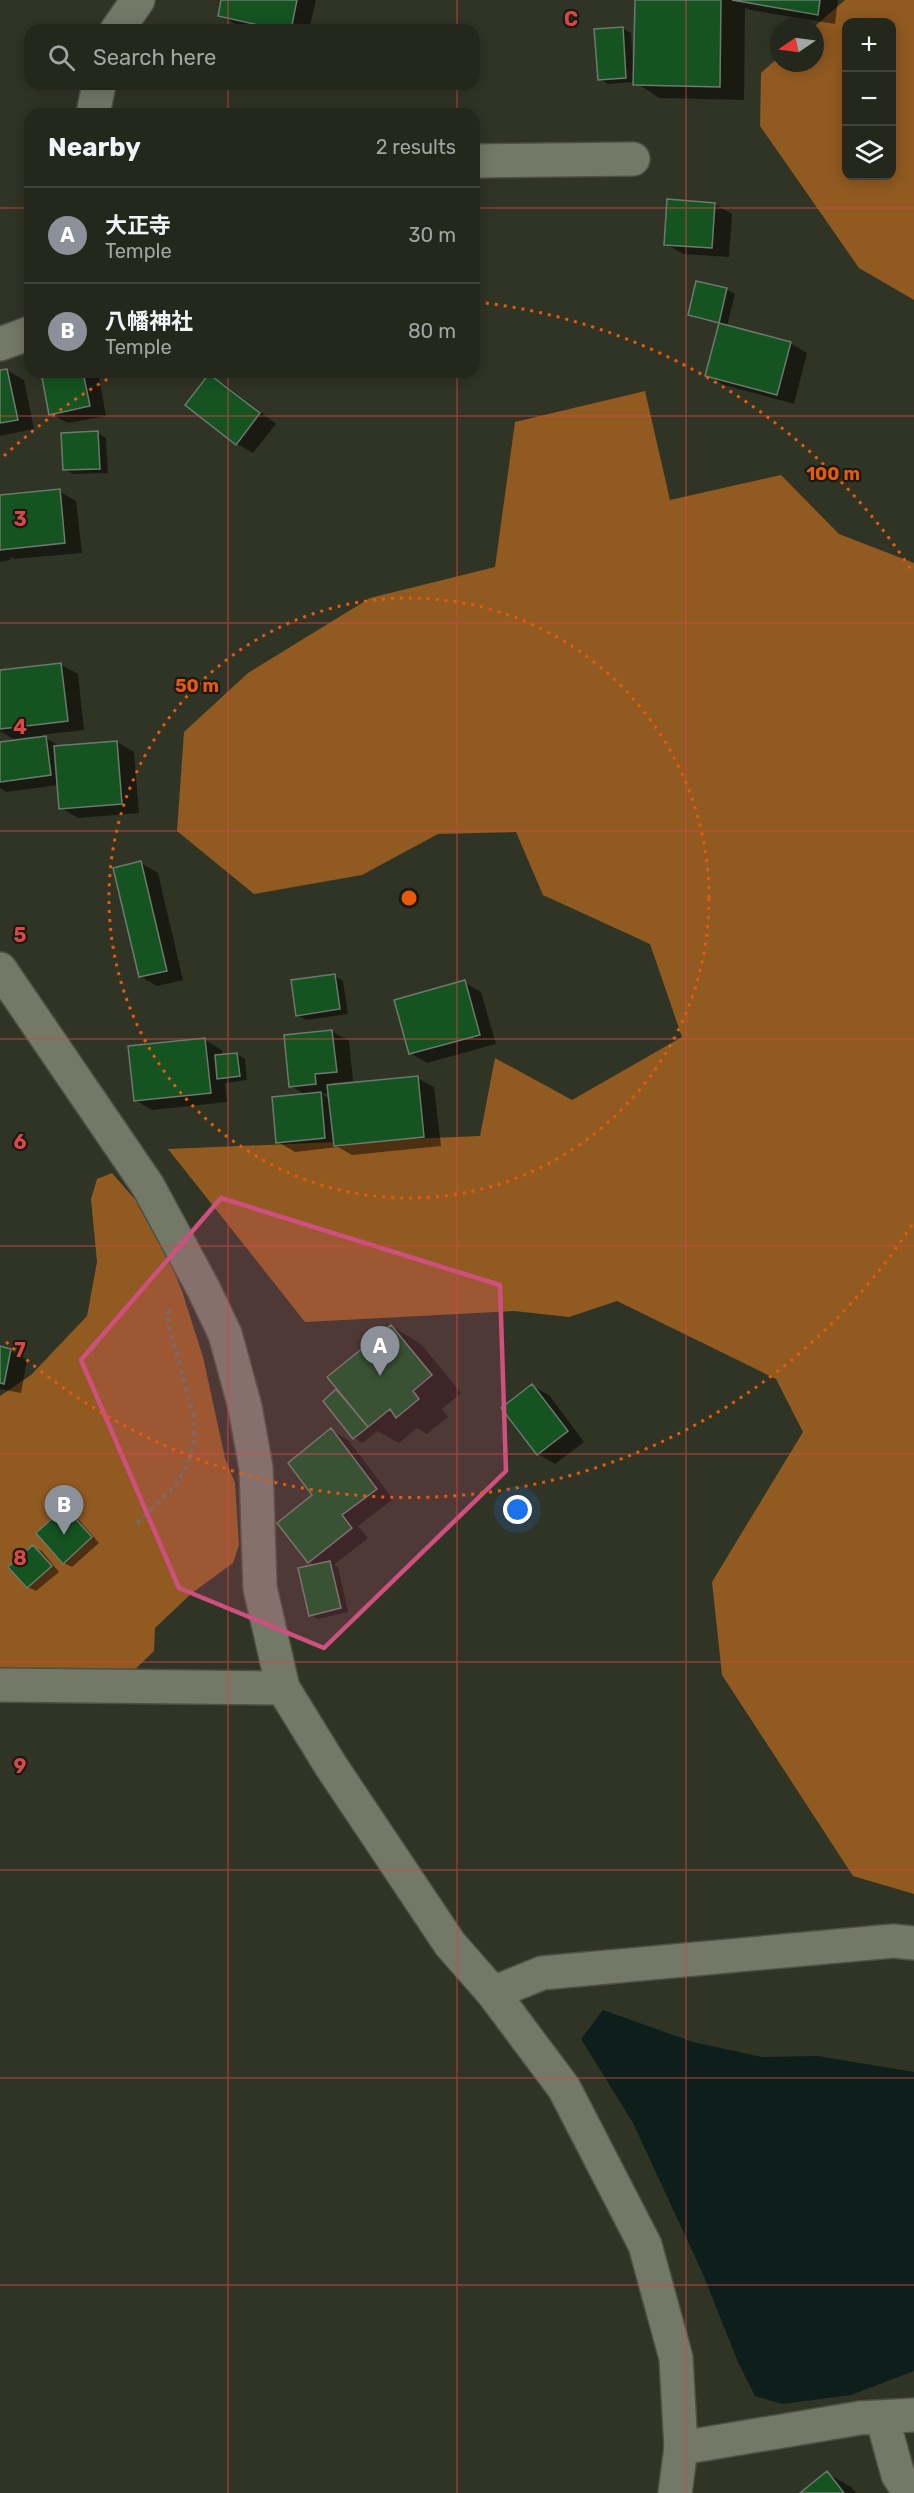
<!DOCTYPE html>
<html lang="en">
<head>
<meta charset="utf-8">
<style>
  :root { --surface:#24271c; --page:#2c2f25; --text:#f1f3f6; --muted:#a3a5a3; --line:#41443b; --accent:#8c9099 }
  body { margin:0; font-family:Rubik,"Noto Sans JP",sans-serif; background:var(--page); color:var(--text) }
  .controls { position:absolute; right:18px; top:18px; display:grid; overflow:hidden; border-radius:12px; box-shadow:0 3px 15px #0003 }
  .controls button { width:54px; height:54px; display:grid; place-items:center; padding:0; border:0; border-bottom:2px solid var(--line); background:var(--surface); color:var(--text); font:30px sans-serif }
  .compass { position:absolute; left:770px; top:18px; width:54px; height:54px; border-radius:50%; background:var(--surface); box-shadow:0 3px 15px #0003; rotate:257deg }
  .you { position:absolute; left:518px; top:1510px; width:21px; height:21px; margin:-15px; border:4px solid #fff; border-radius:50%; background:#1a73e8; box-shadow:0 0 0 9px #1a73e833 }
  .badge { display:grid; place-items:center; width:39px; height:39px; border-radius:50%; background:var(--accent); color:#fff; font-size:20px; font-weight:700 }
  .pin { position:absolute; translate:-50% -50px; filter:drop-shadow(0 2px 3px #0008) }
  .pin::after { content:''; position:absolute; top:32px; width:21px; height:18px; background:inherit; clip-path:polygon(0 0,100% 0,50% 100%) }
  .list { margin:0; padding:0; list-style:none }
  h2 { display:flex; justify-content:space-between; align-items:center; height:78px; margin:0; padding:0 24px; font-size:26px }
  h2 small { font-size:20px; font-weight:400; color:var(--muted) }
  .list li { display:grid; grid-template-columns:39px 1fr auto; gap:18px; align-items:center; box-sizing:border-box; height:96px; padding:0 24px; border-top:2px solid var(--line) }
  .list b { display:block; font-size:22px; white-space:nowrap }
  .list p { margin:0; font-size:20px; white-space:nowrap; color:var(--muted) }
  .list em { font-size:20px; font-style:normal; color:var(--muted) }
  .icon { flex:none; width:33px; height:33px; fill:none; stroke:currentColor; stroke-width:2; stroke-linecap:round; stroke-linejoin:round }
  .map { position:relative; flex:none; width:914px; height:2493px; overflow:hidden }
  .search { position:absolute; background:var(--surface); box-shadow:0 3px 15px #0003; left:24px; top:24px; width:456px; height:66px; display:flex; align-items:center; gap:15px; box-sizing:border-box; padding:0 21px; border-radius:18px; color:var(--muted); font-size:22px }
  .panel { position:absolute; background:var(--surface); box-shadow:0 3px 15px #0003; left:24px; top:108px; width:456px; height:270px; border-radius:18px }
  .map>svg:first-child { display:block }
  .forest { fill:#915a21; fill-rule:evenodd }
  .water { fill:#0e1f1b }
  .shadow { fill:#0007; fill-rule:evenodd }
  .building { fill:#155321; stroke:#6c7a6d; stroke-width:1.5 }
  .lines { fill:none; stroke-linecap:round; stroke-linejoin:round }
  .street-casing { stroke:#4d5043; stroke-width:36 }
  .secondary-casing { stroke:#4d5043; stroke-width:36 }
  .path { stroke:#6b6e61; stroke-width:4; stroke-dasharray:4.5 4.5; stroke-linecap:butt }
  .street { stroke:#747867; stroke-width:33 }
  .secondary { stroke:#747867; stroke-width:33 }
  .marked { fill:#ce507f; fill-opacity:0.2; stroke:#ce507f; stroke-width:4.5; stroke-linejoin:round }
  .grid { fill:none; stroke:#da4745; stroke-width:1.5; stroke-opacity:0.55 }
  .ring { fill:none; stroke:#e8590c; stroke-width:3; stroke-dasharray:3 6 }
  .grid-label { font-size:20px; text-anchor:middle; font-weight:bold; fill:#da4745; stroke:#191a14; stroke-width:4.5; stroke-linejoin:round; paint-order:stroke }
  .centre { fill:#e8590c; stroke:#191a14; stroke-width:3 }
  .ring-label { font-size:18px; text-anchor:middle; font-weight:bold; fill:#e8590c; stroke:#191a14; stroke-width:4.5; stroke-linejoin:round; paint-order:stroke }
</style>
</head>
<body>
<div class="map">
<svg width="914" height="2493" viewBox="0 0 914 2493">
  <rect width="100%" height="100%" fill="#303425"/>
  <path class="forest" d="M845 0H914V300L859 268 760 126 761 73 779 57V63H815L814 27ZM846 22H892V176H846Z
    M645 391 670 500 781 475 839 534 914 563V1894L853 1876 722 1675 712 1582 803 1432 776 1379 617 1301 569 1317 514 1311 305 1322 168 1149 480 1136 495 1058 572 1100 682 1037 650 944 543 895 516 832 438 834 362 875 254 894 177 831 184 732 248 673 370 598 495 567 515 422Z
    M112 1173 153 1220 182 1291 203 1357 225 1458 235 1483 239 1545 233 1563 192 1593 155 1628 154 1651 123 1681 0 1678V1396L31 1375 87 1316 97 1262 91 1199 97 1179Z"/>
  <path class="water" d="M603 2010 693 2042 762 2057 817 2056 914 2072V2371L851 2395 782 2404 755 2396 738 2362 702 2272 633 2123 581 2039Z"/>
  <path class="shadow" d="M223 0H316L309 30H260L237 25 220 15Z
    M636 0H838L835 24 750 10 745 8 744 100 659 98 635 82 608 84 600 79 622 28 631 33 633 65H635Z
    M715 204 732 214 729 257 683 254 666 244Z
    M697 283 727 290 735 294 727 326 790 343 807 353 794 404 724 385 707 375 720 324 698 319 689 314Z
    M7 370 24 380 34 429 0 436V372Z
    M43 372H98L106 416 68 423 51 414Z
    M210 376 226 385 276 424 253 453 237 444Z
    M98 433 106 438 108 473 73 474 64 469Z
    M59 491 76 501 82 553 14 559 10 557 11 560 0 562V496Z
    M61 665 78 674 84 730 41 735 61 747 117 742 134 752 139 813 78 818 61 808 59 785 6 792 0 788V744L37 739V736L13 739 0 731V672Z
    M141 863 158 873 183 980 157 986 140 976Z
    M335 976 343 981 348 1014 306 1020 297 1015Z
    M464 982 481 992 496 1044 427 1063 410 1053Z
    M332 1031 349 1041 353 1081 331 1083 332 1086 417 1078 434 1087 441 1146 352 1155 338 1147 295 1152 278 1142 306 1095 291 1086ZM329 1093 330 1099 322 1094Z
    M205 1040 222 1050V1056L237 1054 245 1059 247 1080 225 1083 227 1102 152 1110 135 1100Z
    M391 1326 421 1344 461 1393 442 1409 448 1417 427 1434 417 1428 399 1443 377 1431 363 1443 354 1438 325 1401 337 1391 343 1394Z
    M0 1348 10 1350 27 1360 21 1393 0 1389Z
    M532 1386 549 1395 584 1442 555 1464 538 1454 503 1408Z
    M331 1430 348 1440 393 1499 358 1526 368 1538 334 1565 338 1567 348 1612 318 1619 310 1615 316 1566 309 1562 315 1495Z
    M66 1509 74 1514 99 1543 72 1567 64 1563Z
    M33 1547 42 1551 59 1572 36 1591 28 1587Z
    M827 2473 851 2487 856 2493H803Z"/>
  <path class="building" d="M221 0H297L291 30H281L218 16Z
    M635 0H721L720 87 633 85Z
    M732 0H820L818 15Z
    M623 27 626 78 598 80 594 29Z
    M667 199 715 203 712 248 664 245Z
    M696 281 727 288 719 323 688 315Z
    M719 323 791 342 777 395 705 376Z
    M7 369 18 420 0 423V370Z
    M41 372H83L90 406 49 415Z
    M209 374 260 413 236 445 185 405Z
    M98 431 100 469 63 470 61 433Z
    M60 489 65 543 0 550V495Z
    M61 663 68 721 0 729V670Z
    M46 736 51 775 0 782V742Z
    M117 741 122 804 59 809 54 746Z
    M141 861 167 971 139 977 113 868Z
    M335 974 340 1009 296 1016 291 980Z
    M465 980 480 1035 409 1054 394 1000Z
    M332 1030 337 1072 315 1074 316 1084 289 1087 284 1035Z
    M205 1038 211 1093 134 1101 128 1046Z
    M237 1053 240 1076 217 1079 215 1055Z
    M418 1076 424 1137 334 1146 327 1085Z
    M321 1092 325 1138 276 1143 272 1097Z
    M391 1325 432 1375 413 1391 419 1399 396 1418 390 1409 368 1427 327 1377Z
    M0 1346 11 1349 4 1384 0 1383Z
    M532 1384 568 1431 537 1455 501 1408Z
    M336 1389 368 1427 353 1439 323 1401Z
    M331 1428 377 1489 342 1515 352 1528 308 1563 277 1523 312 1495 288 1463Z
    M65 1507 92 1537 63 1564 36 1533Z
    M33 1545 52 1566 27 1588 8 1567Z
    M330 1561 341 1608 309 1616 298 1568Z
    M827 2471 844 2493H800Z"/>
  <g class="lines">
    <defs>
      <path id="street" d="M117 30 138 0
        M93 114 99 84
        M474 161 633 159
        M0 344 30 333
        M0 1685 283 1688
        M493 1993 542 1973 893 1941 914 1943
        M882 2417 898 2475 910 2493
        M681 2448 860 2418 914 2415"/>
      <path id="secondary" d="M0 969 148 1186 203 1288 225 1334 245 1407 256 1468 260 1588 283 1688 331 1766 450 1944 493 1993 564 2088 645 2245 676 2358 681 2448 675 2493"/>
    </defs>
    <use href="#street" class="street-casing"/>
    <use href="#secondary" class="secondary-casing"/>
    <path class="path" d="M137 1523 174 1487 188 1463 194 1441V1418L166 1314 173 1308"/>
    <use href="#street" class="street"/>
    <use href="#secondary" class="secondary"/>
  </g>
  <path class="marked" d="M221 1198 500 1285 506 1471 324 1648 179 1588 81 1360Z"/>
  <path class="grid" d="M228 0V30M457 0V30M686 0V2493M228 84V114M457 84V114M0 208H30M474 208H914M228 372V2493M457 372V2493M0 416H914M0 623H914M0 831H914M0 1039H914M0 1246H914M0 1454H914M0 1662H914M0 1870H914M0 2078H914M0 2285H914"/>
  <g class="ring">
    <circle cx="409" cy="898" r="300"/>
    <path d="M912 1225A600 600 0 0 1 4 1340M4 456A600 600 0 0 1 118 373M477 302A600 600 0 0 1 912 571"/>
  </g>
  <g class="grid-label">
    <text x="571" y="26">C</text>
    <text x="20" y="526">3</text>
    <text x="20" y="734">4</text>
    <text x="20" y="942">5</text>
    <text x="20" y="1149">6</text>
    <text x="20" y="1357">7</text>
    <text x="20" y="1565">8</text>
    <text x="20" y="1773">9</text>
  </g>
  <circle cx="409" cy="898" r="9" class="centre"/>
  <g class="ring-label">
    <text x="833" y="480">100 m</text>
    <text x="197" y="692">50 m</text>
  </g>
</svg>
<div class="controls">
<button>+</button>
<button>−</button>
<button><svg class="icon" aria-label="layers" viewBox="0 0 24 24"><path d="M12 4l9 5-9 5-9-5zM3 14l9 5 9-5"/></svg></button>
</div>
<svg class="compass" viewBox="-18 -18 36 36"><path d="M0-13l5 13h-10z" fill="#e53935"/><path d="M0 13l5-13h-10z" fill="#a3a5a3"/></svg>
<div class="you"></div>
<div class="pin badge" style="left:380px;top:1376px">A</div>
<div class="pin badge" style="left:64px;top:1535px">B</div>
<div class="search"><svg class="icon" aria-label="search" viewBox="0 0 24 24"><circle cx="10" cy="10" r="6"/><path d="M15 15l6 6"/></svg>Search here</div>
<section class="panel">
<h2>Nearby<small>2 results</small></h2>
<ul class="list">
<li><span class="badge">A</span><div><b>大正寺</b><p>Temple</p></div><em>30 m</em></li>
<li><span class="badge">B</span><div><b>八幡神社</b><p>Temple</p></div><em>80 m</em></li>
</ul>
</section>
</div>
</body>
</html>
